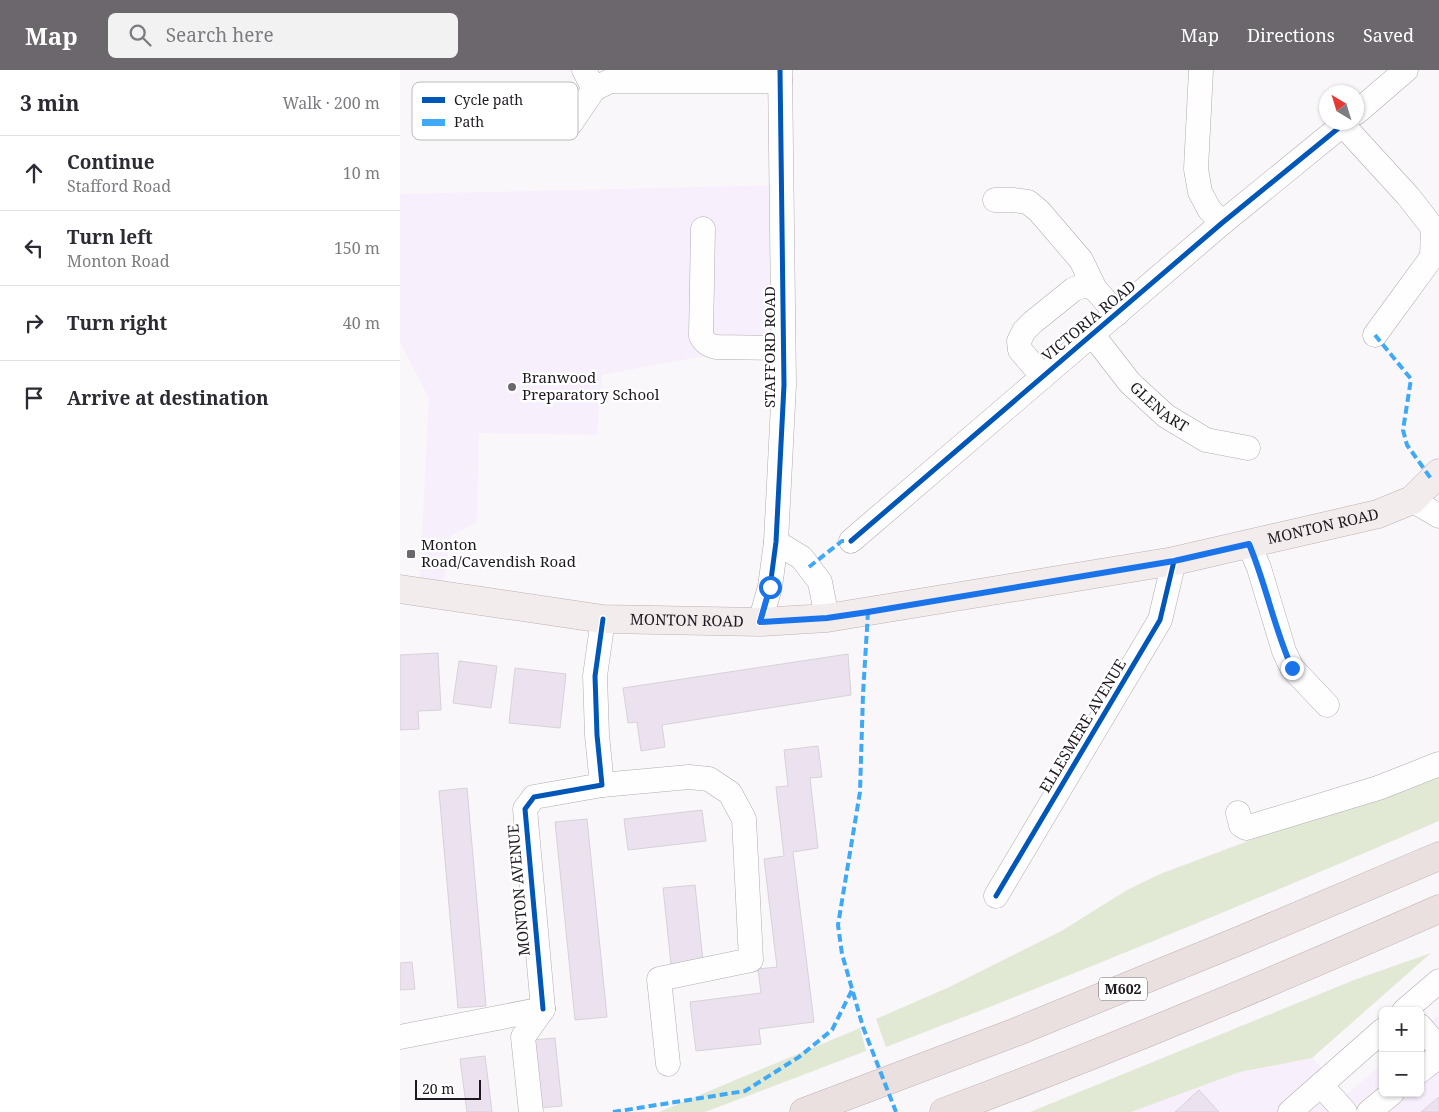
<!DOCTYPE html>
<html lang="en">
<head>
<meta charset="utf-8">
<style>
  :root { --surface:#fff; --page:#f2f2f3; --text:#2b2b33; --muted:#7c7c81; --line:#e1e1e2; --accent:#6b676d }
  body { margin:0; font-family:"Noto Serif",serif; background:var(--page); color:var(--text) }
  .controls { position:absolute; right:15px; bottom:15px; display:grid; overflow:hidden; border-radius:8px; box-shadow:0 1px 4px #0004 }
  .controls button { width:45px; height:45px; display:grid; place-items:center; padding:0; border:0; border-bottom:1px solid var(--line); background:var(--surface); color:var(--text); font:25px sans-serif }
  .compass { position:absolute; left:919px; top:15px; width:45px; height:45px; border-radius:50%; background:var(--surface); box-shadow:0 1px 4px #0004; rotate:322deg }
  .scale { position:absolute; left:15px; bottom:12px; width:66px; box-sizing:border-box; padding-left:5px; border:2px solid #1e1920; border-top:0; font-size:14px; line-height:18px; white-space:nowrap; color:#1e1920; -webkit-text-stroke:4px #fff; paint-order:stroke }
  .stop { position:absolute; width:15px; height:15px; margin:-11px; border:4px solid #1a73e8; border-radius:50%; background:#fff }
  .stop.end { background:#1a73e8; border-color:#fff; box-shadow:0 1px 5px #0008 }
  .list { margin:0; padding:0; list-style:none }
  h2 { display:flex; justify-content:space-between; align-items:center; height:65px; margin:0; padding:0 20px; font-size:21px }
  h2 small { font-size:16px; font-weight:400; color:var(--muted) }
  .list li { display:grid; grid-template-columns:32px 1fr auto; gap:15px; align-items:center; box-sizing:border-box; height:75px; padding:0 20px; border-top:1px solid var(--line) }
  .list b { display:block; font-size:19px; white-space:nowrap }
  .list p { margin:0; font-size:16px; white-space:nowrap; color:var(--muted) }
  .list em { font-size:16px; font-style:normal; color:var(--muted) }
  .icon { flex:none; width:28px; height:28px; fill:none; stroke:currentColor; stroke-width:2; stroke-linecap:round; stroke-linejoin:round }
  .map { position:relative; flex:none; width:1039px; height:1042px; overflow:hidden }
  header { display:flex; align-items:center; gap:30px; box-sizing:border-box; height:70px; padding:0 25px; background:var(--accent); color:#fff }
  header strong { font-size:24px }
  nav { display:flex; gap:28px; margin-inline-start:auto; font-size:18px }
  .search { width:350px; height:45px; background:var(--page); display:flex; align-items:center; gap:12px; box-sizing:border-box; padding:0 18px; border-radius:8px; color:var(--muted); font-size:19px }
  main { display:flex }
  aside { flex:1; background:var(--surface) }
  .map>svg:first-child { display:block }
  .built { fill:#f8effc }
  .green { fill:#e1e9d4 }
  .building { fill:#ece2ef; stroke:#d6d2d8 }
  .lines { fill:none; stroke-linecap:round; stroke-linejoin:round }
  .minor-casing { stroke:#b0acb1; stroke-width:25 }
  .major-casing { stroke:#bdb1b2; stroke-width:29 }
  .highway-casing { stroke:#bdb1b2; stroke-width:29 }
  .minor { stroke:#fefefe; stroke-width:24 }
  .major { stroke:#f2eced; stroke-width:28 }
  .highway { stroke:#ebe0e0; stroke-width:28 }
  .quiet { stroke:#3fa9f5; stroke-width:4; stroke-dasharray:8 4; stroke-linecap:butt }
  .cycleway-casing { stroke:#fff; stroke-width:8 }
  .cycleway { stroke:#0057b8; stroke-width:5 }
  .route { stroke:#1a73e8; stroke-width:6 }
  .poi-dot { fill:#6b676d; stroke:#fff; stroke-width:2 }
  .labels { text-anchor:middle; stroke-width:4.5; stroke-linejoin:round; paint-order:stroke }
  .shield { fill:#fff; stroke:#625e63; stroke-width:1 }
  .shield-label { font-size:14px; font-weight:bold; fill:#1e1920 }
  .street-label { font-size:15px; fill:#1e1920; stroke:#fff }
  .poi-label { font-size:15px; fill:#1e1920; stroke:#fff; text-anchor:start }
  .key { fill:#fff; stroke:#bcbabc; stroke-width:1 }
  .key-label { font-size:14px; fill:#1e1920 }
</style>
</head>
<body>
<header>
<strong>Map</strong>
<div class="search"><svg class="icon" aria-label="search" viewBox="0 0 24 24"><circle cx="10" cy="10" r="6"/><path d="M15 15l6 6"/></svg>Search here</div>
<nav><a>Map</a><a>Directions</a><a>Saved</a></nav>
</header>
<main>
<aside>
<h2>3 min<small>Walk · 200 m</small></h2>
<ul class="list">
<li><svg class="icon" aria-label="ahead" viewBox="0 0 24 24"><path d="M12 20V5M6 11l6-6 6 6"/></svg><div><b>Continue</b><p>Stafford Road</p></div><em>10 m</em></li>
<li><svg class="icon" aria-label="left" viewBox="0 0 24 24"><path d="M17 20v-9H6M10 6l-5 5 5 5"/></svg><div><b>Turn left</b><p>Monton Road</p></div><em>150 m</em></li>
<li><svg class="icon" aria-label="right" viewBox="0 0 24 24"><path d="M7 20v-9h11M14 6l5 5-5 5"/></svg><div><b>Turn right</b></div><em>40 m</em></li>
<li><svg class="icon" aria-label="arrive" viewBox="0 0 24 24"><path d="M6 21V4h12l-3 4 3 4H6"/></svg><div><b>Arrive at destination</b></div></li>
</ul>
</aside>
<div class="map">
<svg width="1039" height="1042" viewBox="0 0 1039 1042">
  <rect width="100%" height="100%" fill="#faf7fb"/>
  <path class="built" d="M381 115 371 284 299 287 202 305 197 365 79 363 77 452 51 466 42 525 19 521 29 328 0 273V124Z
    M1039 945V1042H731L840 1002 912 988 947 1024 983 993V1023H1020V960Z"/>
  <path class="green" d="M1039 703V751C856 830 672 906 486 977L476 949 547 918 663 860 727 820 760 804 923 743Z
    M1031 883 912 988 840 1002 731 1042H630L954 910Z
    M460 958 466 981 305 1042H259Z"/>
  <path class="building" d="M38 583 41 640 18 641 19 659 0 660V585Z
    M448 584 451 625 262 655 265 677 241 681 237 652 228 653 223 618Z
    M59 591 97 596 91 638 53 633Z
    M115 598 166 604 160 658 109 653Z
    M418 676 422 707 410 708 418 778 393 782 414 952 359 959 361 974 296 981 290 932 361 923 358 899 377 897 364 789 384 786 376 717 388 716 384 680Z
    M67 718 86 936 58 938 39 721Z
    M302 740 306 771 228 780 224 749Z
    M187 749 207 947 175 950 155 752Z
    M295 815 303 891 271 894 263 818Z
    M12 892 15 919 0 920V893Z
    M155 968 162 1036 139 1038 132 970Z
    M85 986 92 1042H67L60 989Z
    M799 1020 819 1042H775Z
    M1039 1027V1042H1021Z"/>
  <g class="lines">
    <defs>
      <g id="minor">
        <path d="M184 0 194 19"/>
        <path d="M801 0 796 99 800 122 809 139 822 153"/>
        <path d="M956 43 1006 0"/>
        <path d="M171 53 194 19 210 11H380"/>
        <path d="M943 55 1008 126 1033 158 1032 187 975 265"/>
        <path d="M595 130H613L628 132 639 141 681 190 695 219"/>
        <path d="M303 159 301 266C305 273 309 276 317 277L383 278"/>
        <path id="s1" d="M692 264 730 313 766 346 806 370 848 378"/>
        <path d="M643 307 620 280 619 271 624 261 633 252 674 219 686 215 695 219 717 244"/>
        <path d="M1012 430 1039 446"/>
        <path d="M451 471 822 153 946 52"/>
        <path d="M376 472 402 488 420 512 427 548"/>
        <path d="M849 474 859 498 884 581 892 598 927 635"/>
        <path d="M360 552 370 517 376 472 384 315 380 0"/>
        <path d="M202 715 289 707 309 709 330 723 344 749 351 890 259 909 268 994"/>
        <path d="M838 743 841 755 846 758 978 718 1039 694"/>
        <path d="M596 826 760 550 774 491"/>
        <path d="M143 939 125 739 134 727 202 715 197 665 195 606 203 549"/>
        <path d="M1004 941 1039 911"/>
        <path d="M1020 956 1039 978"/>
        <path d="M0 967 143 939"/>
        <path d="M1020 1001 1039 986"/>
        <path d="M921 1015 945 1042"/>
        <path d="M131 1042 123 967 143 939"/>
        <path d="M890 1042 983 960"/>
        <path d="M969 1042 992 1023"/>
      </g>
      <g id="major">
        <path id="s2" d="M0 519 203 549 360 552 427 548 774 491 978 444 1012 430 1039 403"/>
      </g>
      <path id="highway" d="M404 1042 616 962 841 870 1039 786
        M544 1042C712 980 876 910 1039 839"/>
    </defs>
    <use href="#minor" class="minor-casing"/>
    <use href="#major" class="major-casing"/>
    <use href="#highway" class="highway-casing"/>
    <use href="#minor" class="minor"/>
    <use href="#major" class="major"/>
    <use href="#highway" class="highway"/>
    <path class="quiet" d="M975 265 1011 309 1003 360 1007 375 1032 410
      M409 497 442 471H451
      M468 542 463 624 460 722 438 855 442 884 463 957 496 1042
      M213 1042 345 1021 399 987 432 960 452 920"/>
    <defs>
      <path id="cycleway" d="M451 471 822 153 946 52
        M360 552 370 517 376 472 384 315 380 0
        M596 826 760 550 774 491
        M143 939 125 739 134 727 202 715 197 665 195 606 203 549"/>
    </defs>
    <use href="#cycleway" class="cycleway-casing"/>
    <use href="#cycleway" class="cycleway"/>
  </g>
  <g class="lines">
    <path class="route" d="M370 517 360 552 427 548 468 542 774 491 849 474C866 514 874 558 892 598"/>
  </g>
  <g class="poi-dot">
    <circle cx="112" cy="317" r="5"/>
    <rect x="6" y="479" width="10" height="10" rx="2.5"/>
  </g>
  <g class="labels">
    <rect class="shield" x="699" y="907.5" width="48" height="23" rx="4"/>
    <g class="shield-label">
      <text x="723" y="924">M602</text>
    </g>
    <g class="street-label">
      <text transform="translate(689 251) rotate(-40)" y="5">VICTORIA ROAD</text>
      <text transform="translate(370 277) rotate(-90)" y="5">STAFFORD ROAD</text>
      <text dy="5" stroke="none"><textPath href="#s1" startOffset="100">GLENART</textPath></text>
      <text dy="5" stroke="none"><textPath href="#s2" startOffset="934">MONTON ROAD</textPath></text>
      <text dy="5" stroke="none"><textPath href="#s2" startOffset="289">MONTON ROAD</textPath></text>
      <text transform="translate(683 656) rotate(-59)" y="5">ELLESMERE AVENUE</text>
      <text transform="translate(119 820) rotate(-95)" y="5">MONTON AVENUE</text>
    </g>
    <g class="poi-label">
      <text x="122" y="313">Branwood<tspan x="122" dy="17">Preparatory School</tspan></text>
      <text x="21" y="480">Monton<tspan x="21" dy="17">Road/Cavendish Road</tspan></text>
    </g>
  </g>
  <rect x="12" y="12" width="166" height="58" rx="8" class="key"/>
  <rect x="22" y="27" width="23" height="6" fill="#0057b8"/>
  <rect x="22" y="49" width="23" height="7" fill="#3fa9f5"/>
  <g class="key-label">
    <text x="54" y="35">Cycle path</text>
    <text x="54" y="57">Path</text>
  </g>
</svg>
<div class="controls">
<button>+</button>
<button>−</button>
</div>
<svg class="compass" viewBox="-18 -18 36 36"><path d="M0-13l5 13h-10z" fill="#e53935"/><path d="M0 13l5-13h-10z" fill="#7c7c81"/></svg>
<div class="scale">20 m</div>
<div class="stop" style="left:370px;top:517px"></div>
<div class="stop end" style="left:892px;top:598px"></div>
</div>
</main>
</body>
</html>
